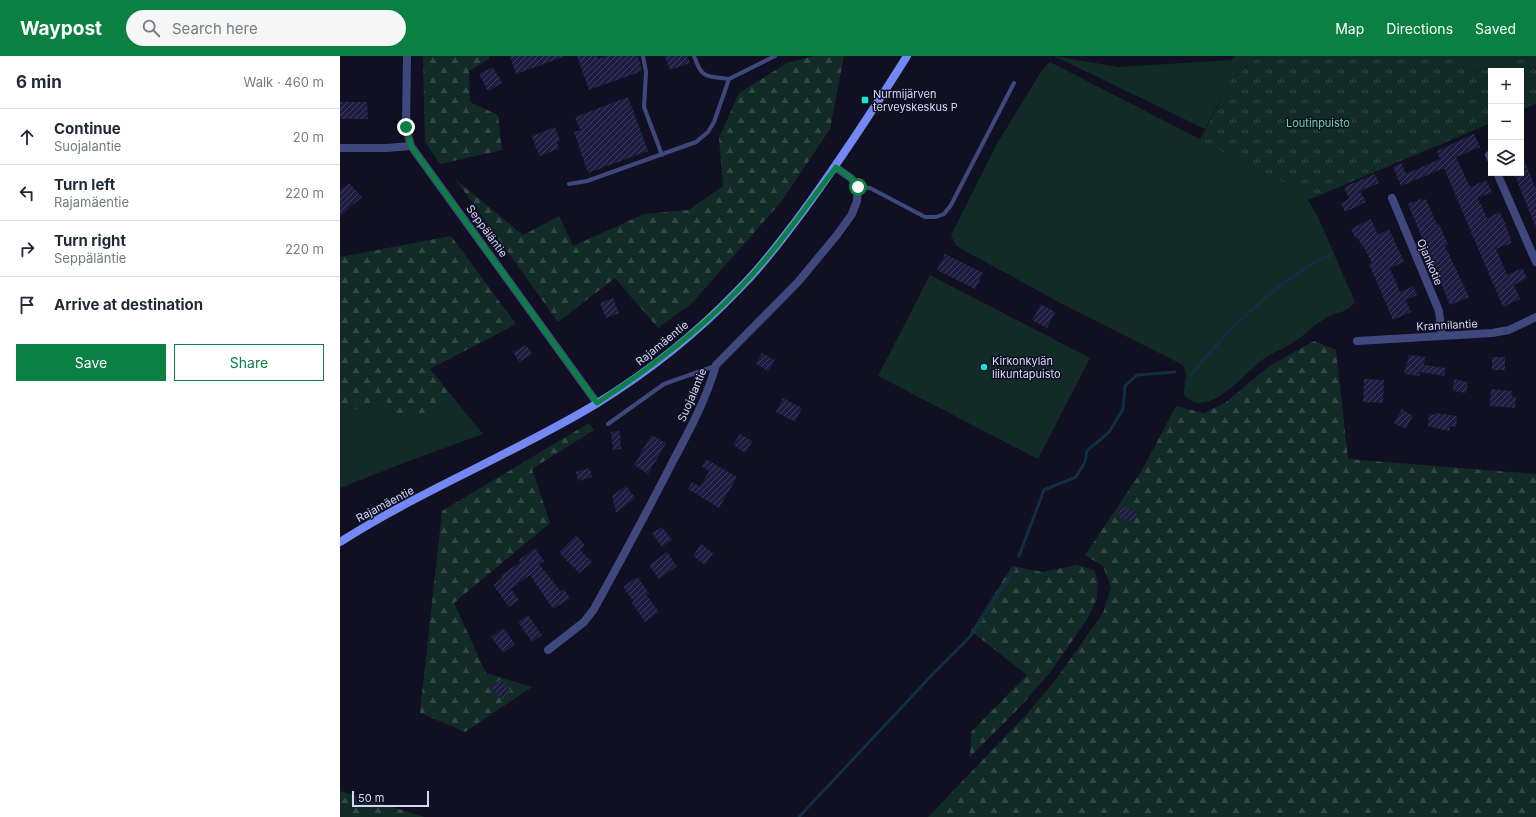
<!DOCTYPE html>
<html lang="en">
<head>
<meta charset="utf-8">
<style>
  :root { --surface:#fff; --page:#f6f6f7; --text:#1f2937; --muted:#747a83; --line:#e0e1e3; --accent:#0b8043 }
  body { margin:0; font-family:Inter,sans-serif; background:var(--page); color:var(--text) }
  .controls { position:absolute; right:12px; top:12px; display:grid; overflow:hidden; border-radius:0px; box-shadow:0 4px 16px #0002 }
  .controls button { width:36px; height:36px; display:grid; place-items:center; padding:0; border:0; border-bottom:1px solid var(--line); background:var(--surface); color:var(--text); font:20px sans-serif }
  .scale { position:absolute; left:12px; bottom:10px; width:77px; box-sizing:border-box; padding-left:4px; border:2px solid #d4d7fb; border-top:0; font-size:11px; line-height:14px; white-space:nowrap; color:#d4d7fb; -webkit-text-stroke:3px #101022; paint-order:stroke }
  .stop { position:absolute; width:12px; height:12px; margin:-9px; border:3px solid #0b8043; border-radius:50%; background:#fff }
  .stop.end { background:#0b8043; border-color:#fff; box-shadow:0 1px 4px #0008 }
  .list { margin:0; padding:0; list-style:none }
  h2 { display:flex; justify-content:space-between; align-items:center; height:52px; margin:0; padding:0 16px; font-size:17px }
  h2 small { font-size:13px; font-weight:400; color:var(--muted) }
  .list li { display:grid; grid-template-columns:26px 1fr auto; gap:12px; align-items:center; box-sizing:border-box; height:56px; padding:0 16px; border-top:1px solid var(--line) }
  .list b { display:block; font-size:15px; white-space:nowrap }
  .list p { margin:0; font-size:13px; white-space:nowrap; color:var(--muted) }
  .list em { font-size:13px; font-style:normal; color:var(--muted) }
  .actions { display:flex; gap:8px; padding:12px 16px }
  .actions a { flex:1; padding:9px 0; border:1px solid var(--accent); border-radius:0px; text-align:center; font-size:14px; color:var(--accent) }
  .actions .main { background:var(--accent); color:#fff }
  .icon { flex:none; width:22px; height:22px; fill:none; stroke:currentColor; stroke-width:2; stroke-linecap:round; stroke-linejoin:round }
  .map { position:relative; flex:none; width:1196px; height:761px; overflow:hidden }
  header { display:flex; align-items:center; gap:24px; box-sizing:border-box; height:56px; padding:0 20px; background:var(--accent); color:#fff }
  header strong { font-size:19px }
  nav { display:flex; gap:22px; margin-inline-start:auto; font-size:14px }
  .search { width:280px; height:36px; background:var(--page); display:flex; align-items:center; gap:10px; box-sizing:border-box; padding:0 14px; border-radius:22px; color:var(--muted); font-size:15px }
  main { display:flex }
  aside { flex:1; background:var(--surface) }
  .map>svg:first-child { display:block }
  .grass { fill:#132b26 }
  .forest { fill:url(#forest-firs) }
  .park { fill:url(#park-tufts) }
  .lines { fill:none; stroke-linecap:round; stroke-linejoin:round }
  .stream { stroke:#122e43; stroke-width:3 }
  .building { fill:url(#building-hatch) }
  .lane { stroke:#3f487d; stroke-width:4 }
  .street { stroke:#3f487d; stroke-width:8 }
  .secondary { stroke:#7488f3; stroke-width:8 }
  .route { stroke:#0b8043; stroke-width:5 }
  .poi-dot { fill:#15e7d6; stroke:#101022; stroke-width:1.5 }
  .labels { text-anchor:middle; stroke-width:3; stroke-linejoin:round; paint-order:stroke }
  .poi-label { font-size:11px; fill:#d4d7fb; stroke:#101022; text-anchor:start }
  .park-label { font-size:11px; fill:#67d5a5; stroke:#101022 }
  .street-label { font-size:11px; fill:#d4d7fb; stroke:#101022 }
</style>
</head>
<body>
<header>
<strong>Waypost</strong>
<div class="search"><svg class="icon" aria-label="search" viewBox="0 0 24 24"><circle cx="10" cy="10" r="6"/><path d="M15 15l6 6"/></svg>Search here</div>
<nav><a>Map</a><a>Directions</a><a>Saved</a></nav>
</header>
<main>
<aside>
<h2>6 min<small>Walk · 460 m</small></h2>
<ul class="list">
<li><svg class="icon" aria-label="ahead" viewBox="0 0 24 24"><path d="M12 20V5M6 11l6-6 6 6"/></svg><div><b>Continue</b><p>Suojalantie</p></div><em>20 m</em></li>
<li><svg class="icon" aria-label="left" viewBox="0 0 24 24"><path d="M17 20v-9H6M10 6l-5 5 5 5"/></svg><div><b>Turn left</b><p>Rajamäentie</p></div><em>220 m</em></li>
<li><svg class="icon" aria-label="right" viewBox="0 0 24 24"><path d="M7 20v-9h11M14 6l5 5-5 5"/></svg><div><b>Turn right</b><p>Seppäläntie</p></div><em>220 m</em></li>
<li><svg class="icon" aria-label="arrive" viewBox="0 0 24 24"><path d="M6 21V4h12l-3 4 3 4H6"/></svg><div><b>Arrive at destination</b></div></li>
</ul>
<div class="actions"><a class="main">Save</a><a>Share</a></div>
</aside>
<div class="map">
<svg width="1196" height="761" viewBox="0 0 1196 761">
  <defs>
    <pattern id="forest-firs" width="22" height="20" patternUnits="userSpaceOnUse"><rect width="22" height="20" fill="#132b26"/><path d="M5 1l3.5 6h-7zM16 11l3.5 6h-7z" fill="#344946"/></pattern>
    <pattern id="park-tufts" width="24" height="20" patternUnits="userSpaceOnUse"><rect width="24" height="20" fill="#132b26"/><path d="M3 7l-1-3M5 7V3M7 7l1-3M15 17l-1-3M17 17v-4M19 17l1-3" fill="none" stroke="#344946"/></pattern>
    <pattern id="building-hatch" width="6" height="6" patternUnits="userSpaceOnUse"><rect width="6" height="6" fill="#1e1d41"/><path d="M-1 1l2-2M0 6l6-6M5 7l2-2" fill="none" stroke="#3e3d5d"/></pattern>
  </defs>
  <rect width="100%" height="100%" fill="#101022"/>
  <path class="grass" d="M714 0 779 11 891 4 895 0H922L915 4 891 24 865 73Z
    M1119 0H1196L1169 2 1163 12 1135 15Z
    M710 6 959 134 968 144 978 161 1015 246C1008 257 995 256 986 262 975 268 967 277 957 284 946 292 933 296 922 304 907 316 876 353 854 346 837 340 847 330 846 318 846 315 844 312 843 309L726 250 616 190 611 179 657 88 702 14Z
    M590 219 750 302 698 403 538 320Z
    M43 341 61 366 115 344 143 378 66 406 0 432V360Z"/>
  <path class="forest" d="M83 0H149V3L129 15 130 46 158 59 162 94 100 108 85 86Z
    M474 0H504L490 73 441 146 352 247 318 272 275 222 218 266 116 124 183 179 219 160 233 190 304 158 349 154 383 130 379 82 399 37 447 7Z
    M111 180 176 268 90 313 115 344 61 366 43 341 0 360V201Z
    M974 285 996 294 1008 403 1196 418V761H588L686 659 717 622 763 557 771 531 763 510 745 499 801 416 836 350 864 357 885 347 928 311Z
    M249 367 254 374 192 413 210 467 114 547 146 617 192 631 125 676 80 657 102 455Z
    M737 509 754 514 758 525 757 543 746 565 711 615 681 650 630 701 631 676 687 619 631 575 672 510 702 516Z
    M0 735 85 761H0Z"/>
  <path class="park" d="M923 0H1119L1135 15 1163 12 1169 2 1196 0V48L1181 54V15H1151V67L968 144 959 134 860 84 891 24 915 4Z"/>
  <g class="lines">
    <path class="stream" d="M851 319C884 278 922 240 967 211 974 206 983 202 991 198
      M679 500 704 434 736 421 745 406 747 395 769 376 783 353 785 330 797 319 835 316
      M459 761 590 621 629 582 674 514"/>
  </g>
  <path class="building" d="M170 0H223V1L176 18Z
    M237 0H257L258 3 267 0H298L302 15 249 34Z
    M325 0H347L350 7 330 14Z
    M153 11 162 27 148 35 139 18Z
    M288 41 308 95 248 117 234 76 240 74 235 61Z
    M0 46H27L28 63H0Z
    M215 71 220 85 217 86 219 93 199 100 192 80Z
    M1134 78 1140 91 1116 101 1130 131 1146 124 1152 136 1138 142 1147 162 1160 156 1166 170 1172 187 1156 193 1167 219 1182 212 1187 222 1174 229 1180 243 1163 251 1104 112 1061 130 1053 111 1061 107 1066 118 1100 103 1097 95Z
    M1181 96 1196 133V172L1174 117H1181Z
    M1035 118 1039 127 1020 135 1026 146 1005 156 1001 147 1009 143 1004 131Z
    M9 127 22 141 0 160V134Z
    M1081 143V145L1086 143 1097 169 1099 168 1108 188 1105 190 1129 241 1110 249 1068 148Z
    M1031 163 1038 179 1049 173 1064 206 1050 212 1060 236 1074 230 1077 239 1066 244 1071 256 1053 264 1029 208 1032 207 1022 188H1021L1017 181 1015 182 1011 173Z
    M605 198 643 217 635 233 597 214Z
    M273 242 279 257 266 262 260 247Z
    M701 248 715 256 707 272 692 264Z
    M186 289 192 298 179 306 173 296Z
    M422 297 435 304 428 315 416 308Z
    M1069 299 1085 301 1084 309 1106 312 1104 320 1080 316 1079 320 1064 318Z
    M1152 301H1165V314H1152Z
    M1024 323 1044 324 1043 347 1023 346Z
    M1114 323 1128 326 1126 337 1113 335Z
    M1151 333 1173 335 1172 341H1176L1175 352 1150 350Z
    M443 342 462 352 455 366 436 356Z
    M1062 353 1073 360 1066 373 1054 367Z
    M1095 357 1117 360 1116 371 1110 370V375L1093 372V371L1088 370 1089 358 1095 359Z
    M280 375 281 393 273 394 271 376Z
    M400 378 412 385 406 397 393 389Z
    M311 379 326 387 308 418 294 409Z
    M366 403 397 421 379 452 348 433 352 426 360 431 369 415 362 410Z
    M250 412 252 421 238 425 236 416Z
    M286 430 295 442 276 457 272 440Z
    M781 451 797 456 793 467 778 461Z
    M322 471 332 484 322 491 312 477Z
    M236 479 245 489 240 494 252 506 239 517 219 496Z
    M361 488 373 497 365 509 353 500Z
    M195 492 204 505 199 508 221 536 224 533 230 542 213 553 190 519 171 533 179 544 169 551 153 529 162 522 161 520 180 506 179 504Z
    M327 496 337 510 319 523 309 509Z
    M297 521 309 537 306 539 319 556 305 566 292 547 294 546 283 531Z
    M188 559 202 579 192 586 178 566Z
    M163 572 175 588 163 597 151 581Z
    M161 623 171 635 161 643 151 630Z"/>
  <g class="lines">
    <path class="lane" d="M303 0 306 16 304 51 322 99
      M354 0C362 23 366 20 389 23
      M229 128 247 125 356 86 368 76 374 66 389 23 435 0
      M518 131 530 132 585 161H596L604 158 611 149 674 27
      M268 368 324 328 375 310"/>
    <path class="street" d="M67 0 66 71 71 90 257 347
      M0 92H47L71 90
      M1149 99 1151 103
      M1157 117 1196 206
      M1052 142 1099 255 1102 280
      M1017 285 1152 277 1169 274 1196 261
      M208 594 244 566 254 553C281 504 307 456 332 407 349 375 366 344 376 309L458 226 497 179 512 158 517 145 518 131 511 122 495 111"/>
    <path class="secondary" d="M0 486C82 434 173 398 256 348 308 316 357 277 399 233 424 208 446 178 467 150 502 101 535 51 567 0"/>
  </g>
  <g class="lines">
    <path class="route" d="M66 71 71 90 257 347C308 314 357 277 399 233 435 196 465 152 496 111L511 122 518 131"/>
  </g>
  <g class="poi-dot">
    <rect x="521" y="40" width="8" height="8" rx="2"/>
    <circle cx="644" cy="311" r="4"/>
  </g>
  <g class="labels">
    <g class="poi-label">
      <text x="533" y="42">Nurmijärven<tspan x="533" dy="13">terveyskeskus P</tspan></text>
      <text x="652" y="309">Kirkonkylän<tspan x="652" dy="13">liikuntapuisto</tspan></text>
    </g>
    <g class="park-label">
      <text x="978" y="71">Loutinpuisto</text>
    </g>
    <g class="street-label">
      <text transform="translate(147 175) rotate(54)" y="4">Seppäläntie</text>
      <text transform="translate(1090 206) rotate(67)" y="4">Ojankotie</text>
      <text transform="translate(1107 269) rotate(-3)" y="4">Krannilantie</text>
      <text transform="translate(322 287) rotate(-39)" y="4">Rajamäentie</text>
      <text transform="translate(352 339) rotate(-67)" y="4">Suojalantie</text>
      <text transform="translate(45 448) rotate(-28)" y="4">Rajamäentie</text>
    </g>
  </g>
</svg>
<div class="controls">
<button>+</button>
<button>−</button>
<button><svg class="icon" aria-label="layers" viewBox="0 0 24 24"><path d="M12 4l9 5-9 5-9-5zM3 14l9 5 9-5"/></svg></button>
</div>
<div class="scale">50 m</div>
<div class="stop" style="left:518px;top:131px"></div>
<div class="stop end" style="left:66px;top:71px"></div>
</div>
</main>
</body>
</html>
